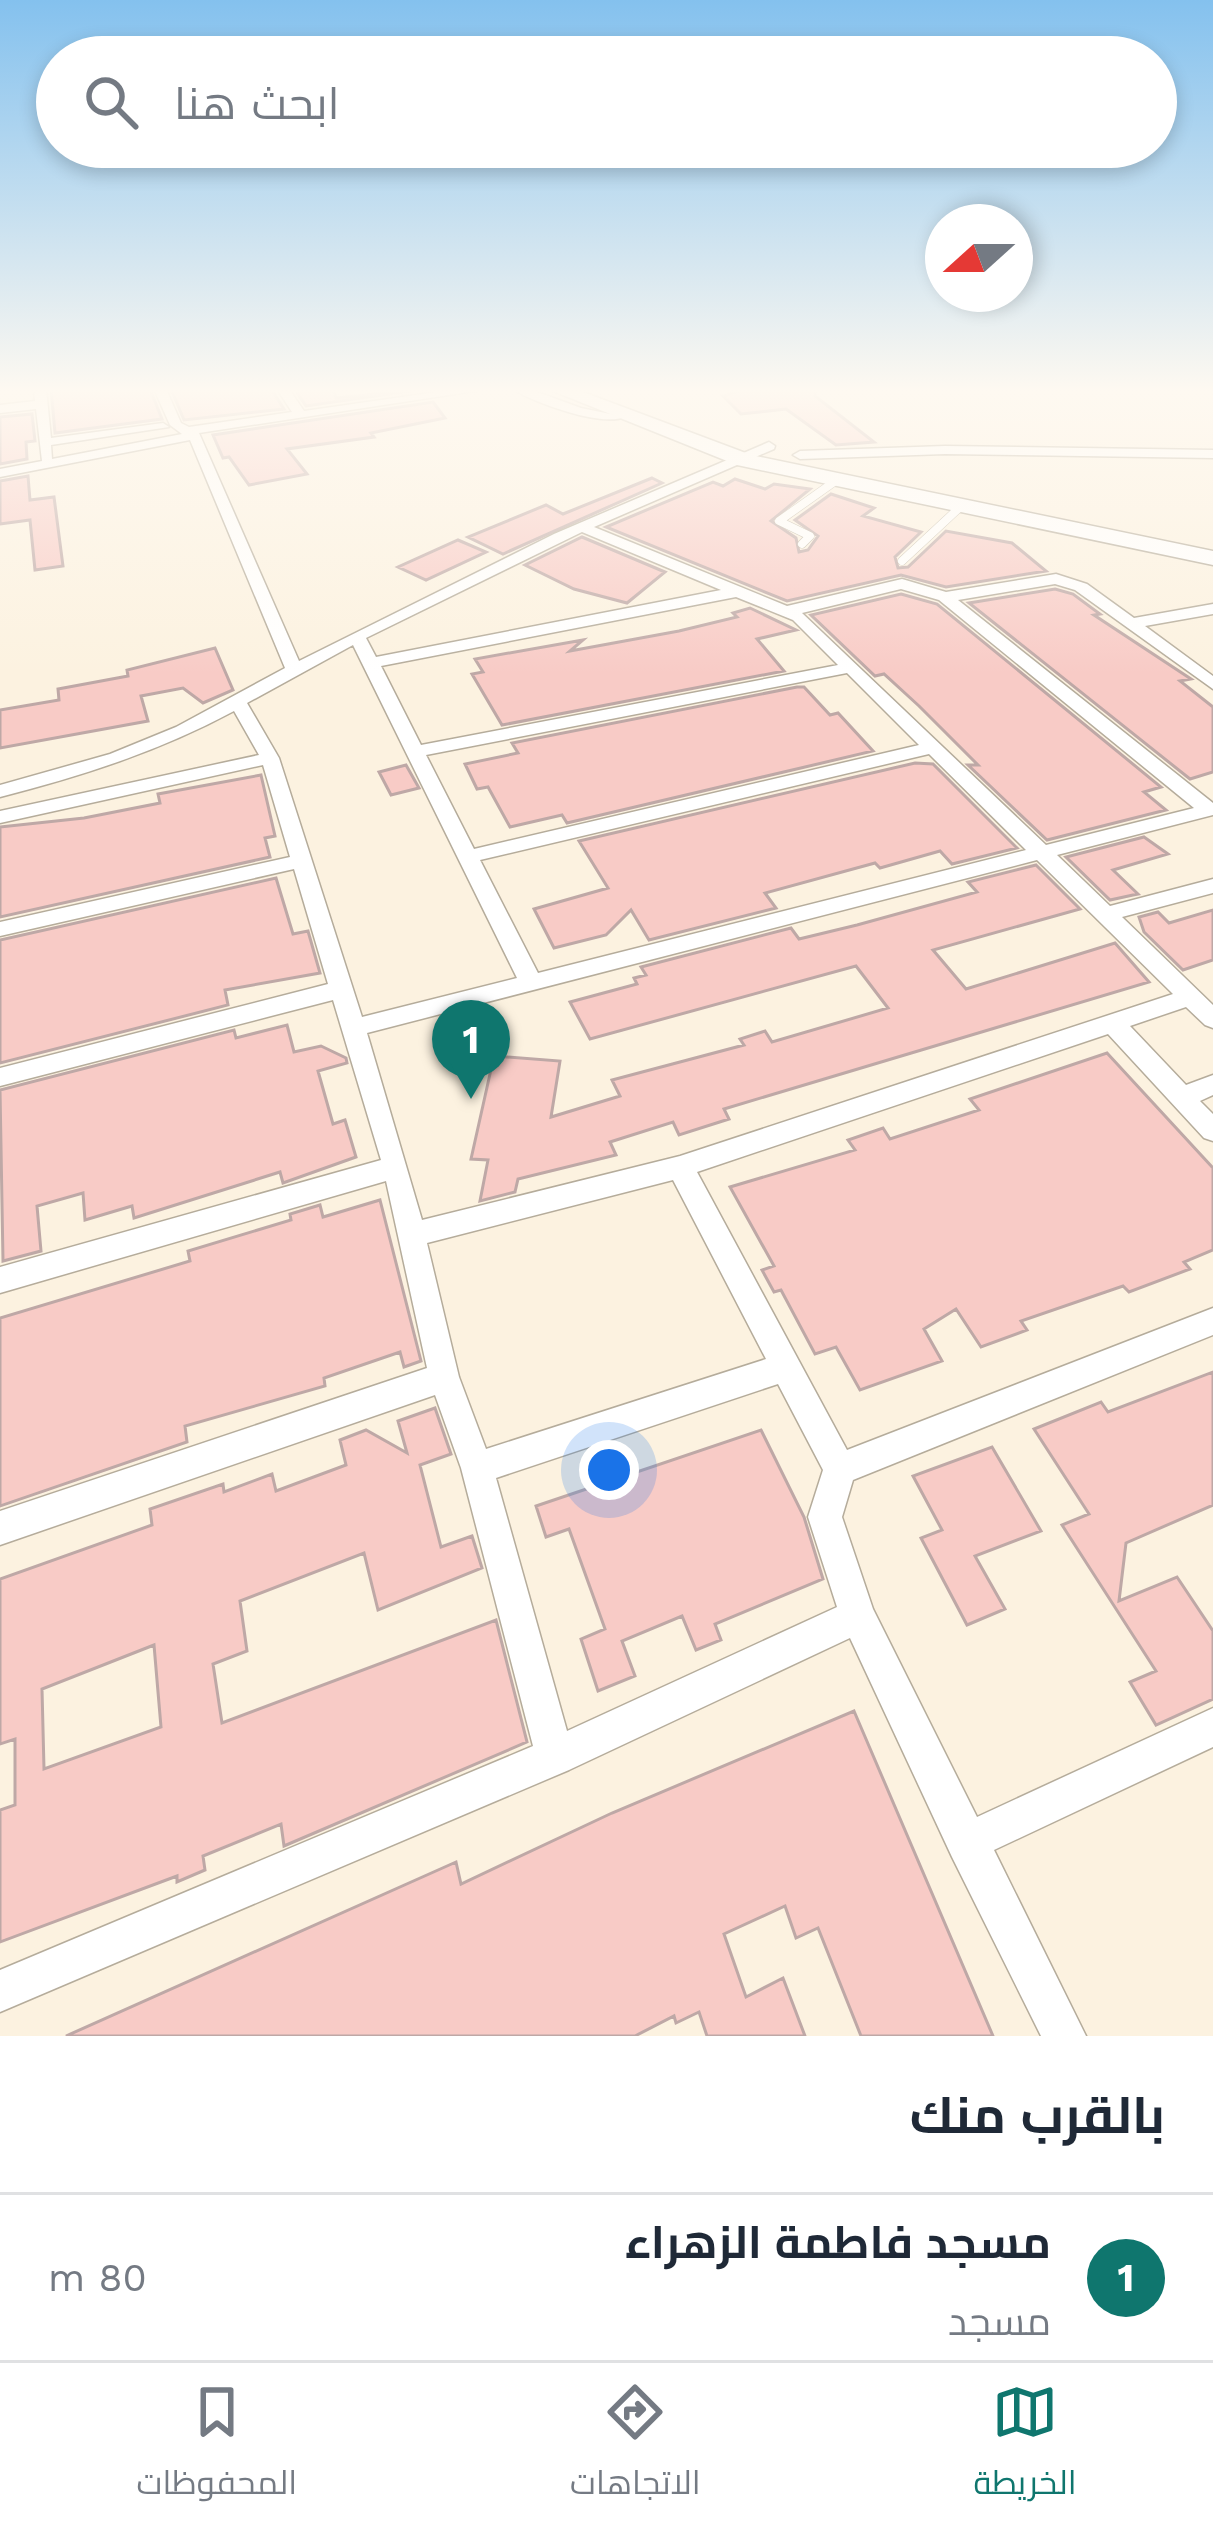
<!DOCTYPE html>
<html lang="ar">
<head>
<meta charset="utf-8">
<style>
  :root { --surface:#fff; --page:#f2f2f3; --text:#1f2937; --muted:#747a83; --line:#e0e1e3; --accent:#0f766e }
  body { margin:0; font-family:"Work Sans",Cairo,sans-serif; background:var(--page); color:var(--text); direction:rtl }
  .compass { position:absolute; left:925px; top:204px; width:108px; height:108px; border-radius:50%; background:var(--surface); box-shadow:0 6px 18px #0003; rotate:249deg }
  .you { position:absolute; left:609px; top:1470px; width:42px; height:42px; margin:-30px; border:9px solid #fff; border-radius:50%; background:#1a73e8; box-shadow:0 0 0 18px #1a73e833 }
  .badge { display:grid; place-items:center; width:78px; height:78px; border-radius:50%; background:var(--accent); color:#fff; font-size:39px; font-weight:700 }
  .pin { position:absolute; translate:-50% -99px; filter:drop-shadow(0 3px 6px #0008) }
  .pin::after { content:''; position:absolute; top:63px; width:42px; height:36px; background:inherit; clip-path:polygon(0 0,100% 0,50% 100%) }
  .list { margin:0; padding:0; list-style:none }
  h2 { display:flex; justify-content:space-between; align-items:center; height:156px; margin:0; padding:0 48px; font-size:51px }
  h2 small { font-size:39px; font-weight:400; color:var(--muted) }
  .list li { display:grid; grid-template-columns:78px 1fr auto; gap:36px; align-items:center; box-sizing:border-box; height:168px; padding:0 48px; border-top:3px solid var(--line) }
  .list b { display:block; font-size:45px; white-space:nowrap }
  .list p { margin:0; font-size:39px; white-space:nowrap; color:var(--muted) }
  .list em { font-size:39px; font-style:normal; color:var(--muted) }
  .icon { flex:none; width:66px; height:66px; fill:none; stroke:currentColor; stroke-width:2; stroke-linecap:round; stroke-linejoin:round }
  .map { position:relative; flex:none; width:1213px; height:2036px; overflow:hidden; direction:ltr }
  .search { position:absolute; background:var(--surface); box-shadow:0 6px 18px #0003; left:36px; right:36px; top:36px; height:132px; display:flex; align-items:center; gap:30px; box-sizing:border-box; padding:0 42px; border-radius:66px; color:var(--muted); font-size:45px }
  .sheet { height:324px; background:var(--surface) }
  nav { display:flex; justify-content:space-around; align-items:center; box-sizing:border-box; height:168px; border-top:3px solid var(--line); background:var(--surface); font-size:33px; color:var(--muted) }
  nav a { display:grid; justify-items:center; gap:6px }
  nav .on { color:var(--accent) }
  .map>svg:first-child { display:block }
  .building { fill:#f8cbc6; stroke:#bea8a6; stroke-width:3; fill-rule:evenodd }
  .lines { fill:none; stroke-linecap:round; stroke-linejoin:round }
  .lane-casing { stroke:#b5ac9b; stroke-width:9 }
  .street-casing { stroke:#b5ac9b; stroke-width:3 }
  .primary-casing { stroke:#b5ac9b; stroke-width:3 }
  .lane { stroke:#fff; stroke-width:8 }
  .street { fill:#fff; fill-rule:evenodd }
  .primary { fill:#fff; fill-rule:evenodd }
</style>
</head>
<body>
<div class="map">
<svg width="1213" height="2036" viewBox="0 0 1213 2036">
  <rect width="100%" height="100%" fill="#fcf2e0"/>
  <path class="building" d="M51 389H150L162 419 55 433Z
    M171 389H271L284 409 184 420Z
    M333 389 336 398 424 389 306 406 295 390Z
    M745 389H815V396L874 442 836 445 786 409 741 414 723 396Z
    M433 402 445 418 371 433 374 437 287 449 307 474 249 485 229 457 223 458 213 435Z
    M32 414 35 441 26 442 27 459 0 464V417Z
    M28 476 30 500 54 497 63 566 35 570 30 520 0 524V481Z
    M652 478 662 483 503 554 468 537 546 505 563 514Z
    M735 479 765 489 774 484 810 489 771 521 796 538 799 552 808 550 818 536 795 520 831 494 874 508 863 516 921 532 895 557 898 568 908 567 946 531 1012 543 1046 571 946 587 901 575 787 601 606 527 713 482 723 486Z
    M582 537 665 572 627 603 574 589 525 565Z
    M458 540 486 552 426 580 398 567Z
    M1055 589 1073 594 1100 614 1094 615 1191 679 1180 681 1213 707V772L1190 779 969 603Z
    M901 594 937 604 1161 787 1144 792 1166 810 1047 840 968 765H978L919 706 884 674 875 676 811 615Z
    M750 608 796 630 757 639 784 671 502 725 472 674 483 672 475 659 583 640 570 651 679 631 737 617 733 613Z
    M215 648 233 690 203 703 183 688 141 696 148 721 0 748V710L59 700 58 689 128 676 127 670Z
    M797 687H804L830 715 838 713 873 751 567 823 562 815 510 827 488 787 477 789 465 764 518 753 512 743Z
    M915 763 933 764 1017 848 952 864 940 851 880 868 875 863 765 893 776 908 649 940 631 910 606 935 554 948 534 909 608 888 579 841Z
    M406 765 419 788 391 795 379 772Z
    M261 775 275 836 265 838 270 857 0 917V827L84 818 160 803 158 794Z
    M1144 837 1168 854 1113 870 1138 894 1133 895 1110 900 1066 857Z
    M1036 865 1080 909 933 950 966 989 1115 943 1149 982 724 1109 729 1119 679 1135 673 1122 610 1142 616 1155 518 1179 515 1192 480 1201 488 1160 471 1159 494 1056 560 1061 551 1117 620 1096 612 1080 744 1045 740 1039 765 1031 772 1042 888 1008 856 966 590 1039 570 1002 637 984 634 978 646 975 641 967 791 928 799 939 857 925 977 892 968 882Z
    M276 878 293 934 308 931 320 973 225 990 228 1005 0 1063V940Z
    M1213 910V960L1183 970 1144 932 1139 917 1158 912 1169 923Z
    M287 1025 294 1052 321 1046 346 1058 347 1063 318 1071 333 1124 345 1120 356 1157 283 1183 280 1172 134 1218 132 1206 85 1220 83 1193 37 1206 41 1251 3 1261 0 1090 234 1030 236 1038Z
    M1107 1053 1213 1168V1250L1184 1262 1190 1269 1129 1292 1123 1286 1021 1321 1027 1330 981 1347 956 1309 924 1329 942 1361 860 1390 836 1347 815 1354 781 1290 774 1292 762 1270 774 1266 730 1187 855 1150 848 1140 883 1128 890 1139 979 1110 970 1099Z
    M380 1200 421 1361 404 1367 400 1352 324 1378 325 1386 185 1426 187 1442 0 1506V1318L190 1261 188 1251 291 1220 290 1214 320 1205 323 1217Z
    M1213 1372V1505L1126 1543 1119 1601 1177 1577 1213 1631V1699L1156 1725 1130 1682 1156 1671 1062 1525 1089 1514 1034 1429 1101 1402 1108 1412Z
    M435 1408 451 1454 420 1465 441 1547 472 1536 482 1568 378 1610 364 1553 240 1601 247 1651 213 1664 222 1723 496 1620 527 1742 284 1846 281 1824 203 1856 205 1870 177 1882V1876L0 1942V1810L15 1805V1739L0 1744V1579L152 1525 150 1509 223 1484 224 1492 272 1474 276 1491 346 1465 340 1440 366 1430 407 1453 398 1421ZM154 1645 161 1727 44 1769 42 1689Z
    M761 1430 804 1517 823 1579 715 1624 721 1640 696 1650 682 1616 622 1641 635 1676 598 1691 581 1639 605 1629 569 1529 546 1537 536 1506Z
    M992 1447 1041 1531 975 1556 1005 1609 967 1625 921 1538 942 1530 913 1476Z
    M854 1711 993 2036H861L818 1928 796 1938 785 1906 724 1934 746 1997 783 1978 805 2036H707L699 2012 676 2023 674 2016 635 2036H66L456 1862 461 1884 612 1813Z"/>
  <g class="lines">
    <defs>
      <path id="lane" d="M802 544 810 536 779 521 834 482
        M902 561 958 509"/>
      <path id="street" d="M34 389H46L51 438 163 423 169 427 51 445 52 459 182 434 170 425 154 389H166L181 423 189 427 292 412 277 389H289L304 411 458 389H488L199 433 299 661 554 534 769 442 775 446 774 449 594 527 787 606 902 579 946 592 1056 574 1087 584 1134 618 1213 604V614L1145 626 1213 676V689L1075 590 1055 584 958 600 1213 803V815L1057 855 1110 906 1213 879V893L1122 917 1213 1005V1028L1205 1025 1186 1007 1130 1026 1186 1085 1213 1075V1095L1200 1101 1213 1114V1141L1204 1138 1108 1034 697 1172 847 1450 1213 1308V1335L853 1480 842 1517 873 1609 977 1817 1213 1708V1747L994 1850 1086 2036H1041L952 1857 850 1638 569 1770 0 2012V1970L533 1746 461 1468 435 1395 0 1545V1511L427 1368 386 1181 0 1293V1267L381 1160 333 1000 0 1086V1068L328 984 294 869 0 936V922L290 857 263 765 0 823V811L259 755 234 711C160 751 82 776 0 797V785L110 754 176 727 285 668 190 440 0 477V469L42 461 36 409 0 413V405L35 401ZM582 532 721 590 376 657 366 638ZM901 589 939 600 1194 808 1046 845 802 613ZM736 597 793 620 838 665 421 745 381 666ZM353 645 517 978 362 1017 279 758 247 703ZM847 673 919 745 474 849 426 755ZM929 754 1026 850 538 973 480 860ZM1037 860 1173 994 680 1156 422 1220 367 1033ZM673 1180 766 1359 486 1449 459 1377 427 1243ZM778 1384 823 1470 808 1517 837 1607 567 1731 496 1478Z
        M512 389H529L581 408 625 417C600 427 536 403 512 389Z
        M945 446 1213 450V458L945 454 800 459 793 455 800 451Z"/>
      <path id="primary" d="M548 389H575L751 455 1213 551V565L737 465Z"/>
    </defs>
    <use href="#lane" class="lane-casing"/>
    <use href="#street" class="street-casing"/>
    <use href="#primary" class="primary-casing"/>
    <use href="#lane" class="lane"/>
    <use href="#street" class="street"/>
    <use href="#primary" class="primary"/>
  </g>
  <linearGradient id="sky" x2="0" y2="1"><stop stop-color="#84c1ee"/><stop offset="0.58" stop-color="#fef9f1"/><stop offset="1" stop-color="#fef9f1" stop-opacity="0"/></linearGradient>
  <rect width="1213" height="674" fill="url(#sky)"/>
</svg>
<svg class="compass" viewBox="-18 -18 36 36"><path d="M0-13l5 13h-10z" fill="#e53935"/><path d="M0 13l5-13h-10z" fill="#747a83"/></svg>
<div class="you"></div>
<div class="pin badge" style="left:471px;top:1099px">1</div>
<div class="search"><svg class="icon" aria-label="search" viewBox="0 0 24 24"><circle cx="10" cy="10" r="6"/><path d="M15 15l6 6"/></svg>ابحث هنا</div>
</div>
<section class="sheet">
<h2>بالقرب منك<small></small></h2>
<ul class="list">
<li><span class="badge">1</span><div><b>مسجد فاطمة الزهراء</b><p>مسجد</p></div><em>80 m</em></li>
</ul>
</section>
<nav>
<a class="on"><svg class="icon" aria-label="map" viewBox="0 0 24 24"><path d="M3 6l6-2 6 2 6-2v14l-6 2-6-2-6 2zM9 4v14M15 6v14"/></svg>الخريطة</a>
<a><svg class="icon" aria-label="directions" viewBox="0 0 24 24"><path d="M12 3l9 9-9 9-9-9zM9 14v-3h6M13 9l2 2-2 2"/></svg>الاتجاهات</a>
<a><svg class="icon" aria-label="saved" viewBox="0 0 24 24"><path d="M7 4h10v16l-5-4-5 4z"/></svg>المحفوظات</a>
</nav>
</body>
</html>
